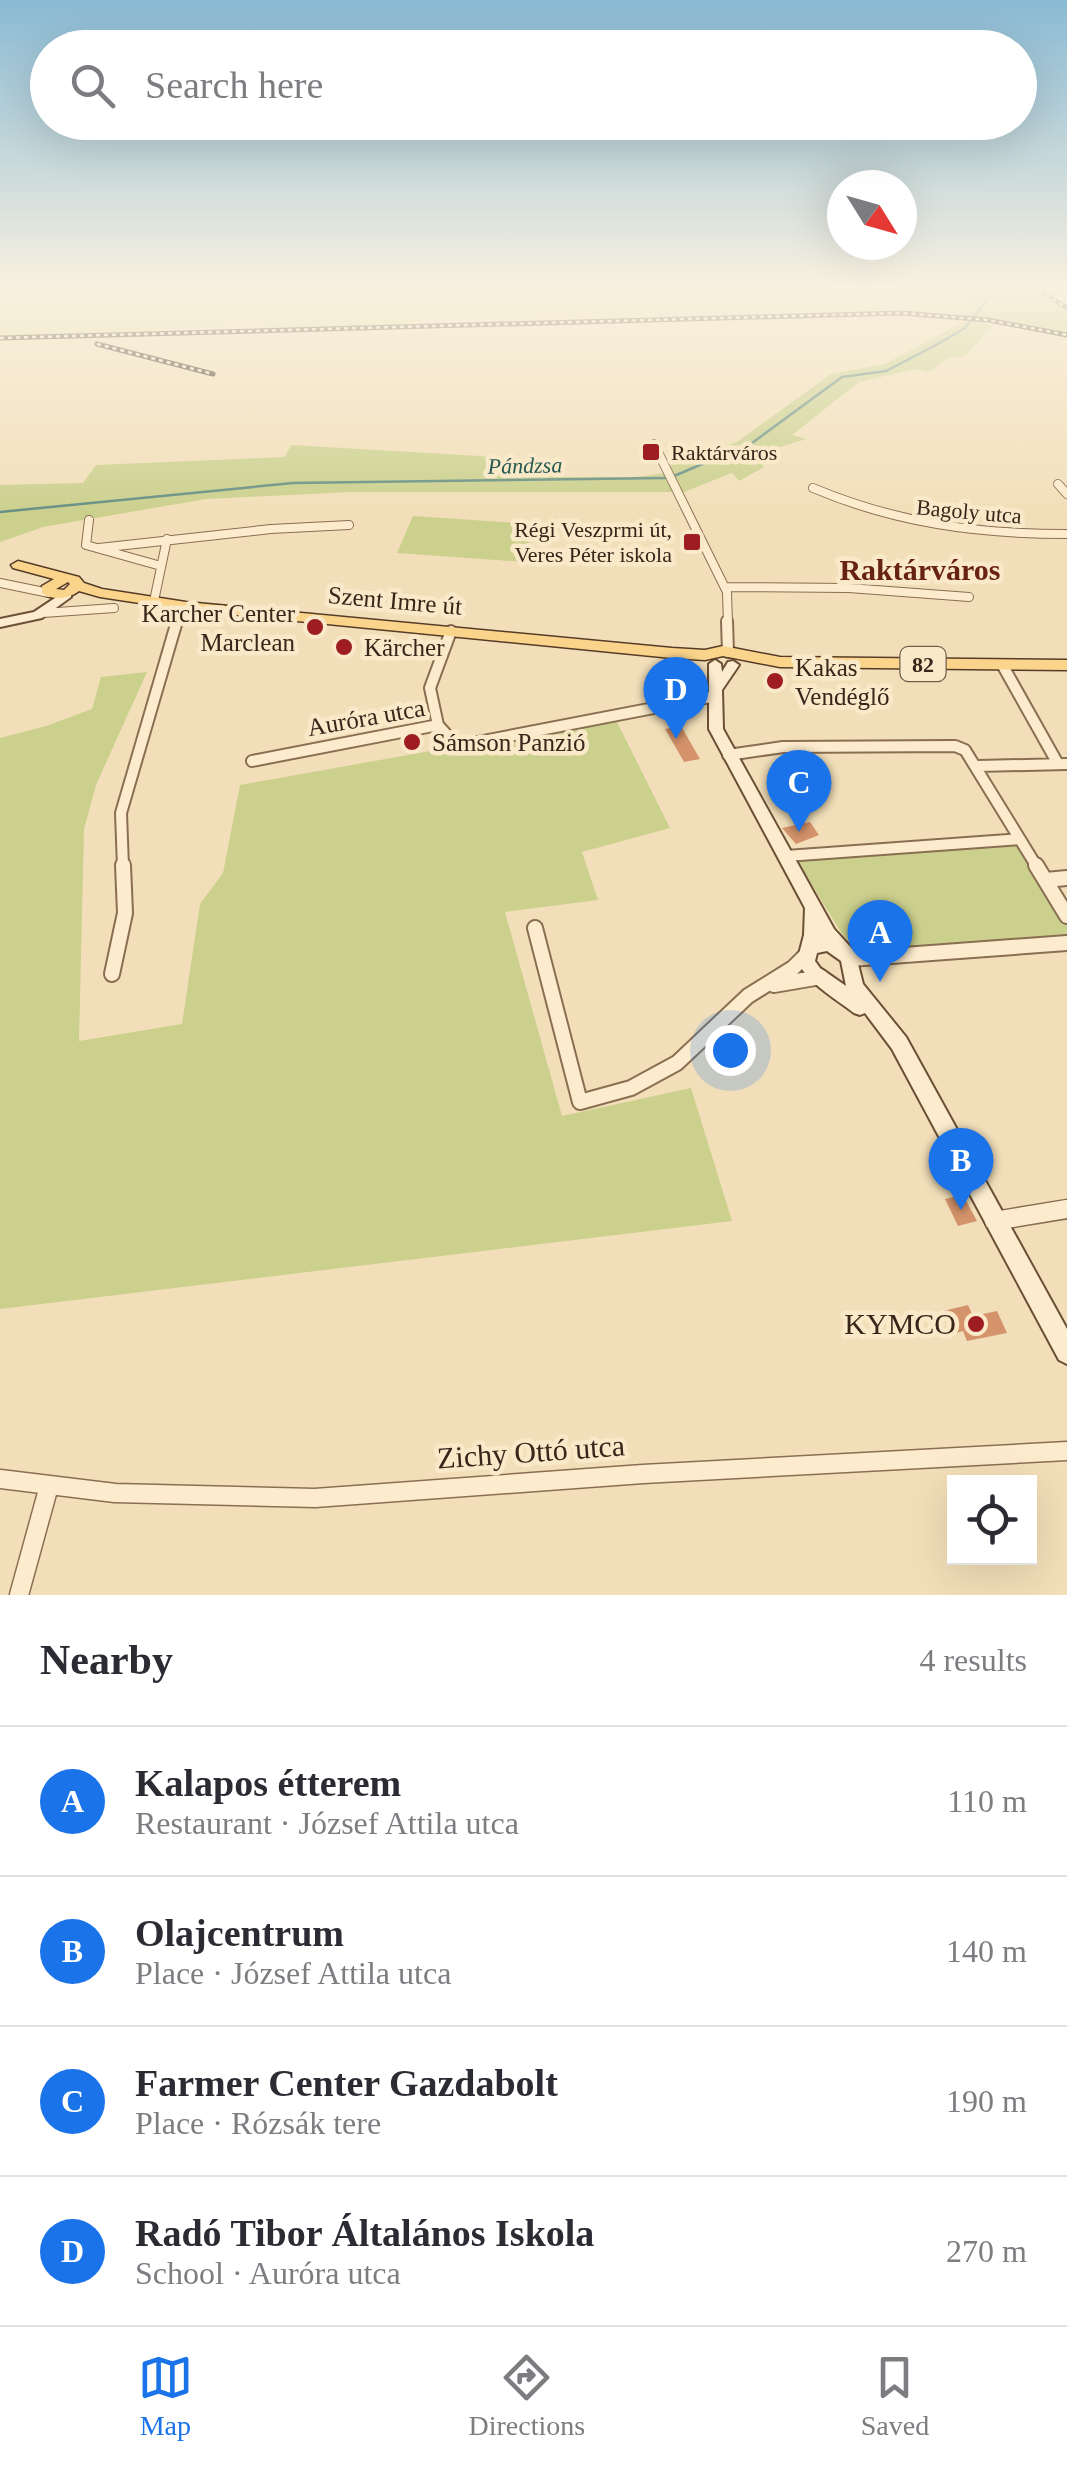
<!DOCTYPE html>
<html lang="en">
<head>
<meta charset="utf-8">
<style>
  :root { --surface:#fff; --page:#f7f7f7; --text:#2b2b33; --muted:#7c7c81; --line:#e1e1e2; --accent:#1a73e8 }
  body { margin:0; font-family:Georgia,serif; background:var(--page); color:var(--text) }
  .controls { position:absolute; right:30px; bottom:30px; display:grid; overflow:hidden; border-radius:0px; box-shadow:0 10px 40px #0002 }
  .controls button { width:90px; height:90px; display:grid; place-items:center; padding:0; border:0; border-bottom:2px solid var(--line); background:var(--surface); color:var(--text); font:50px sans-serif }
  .compass { position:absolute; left:827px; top:170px; width:90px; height:90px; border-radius:50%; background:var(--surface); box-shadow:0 10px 40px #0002; rotate:127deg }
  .you { position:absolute; left:730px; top:1050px; width:35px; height:35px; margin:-25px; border:8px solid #fff; border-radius:50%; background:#1a73e8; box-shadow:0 0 0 15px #1a73e833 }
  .badge { display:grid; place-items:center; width:65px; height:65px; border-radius:50%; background:var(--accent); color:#fff; font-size:32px; font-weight:700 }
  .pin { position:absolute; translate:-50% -82px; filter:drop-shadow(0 2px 5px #0008) }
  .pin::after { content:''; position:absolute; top:52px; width:35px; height:30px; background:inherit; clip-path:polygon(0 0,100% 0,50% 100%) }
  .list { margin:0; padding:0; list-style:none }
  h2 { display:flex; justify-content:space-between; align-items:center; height:130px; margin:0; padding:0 40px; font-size:42px }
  h2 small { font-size:32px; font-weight:400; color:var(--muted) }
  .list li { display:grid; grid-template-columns:65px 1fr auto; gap:30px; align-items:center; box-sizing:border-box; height:150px; padding:0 40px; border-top:2px solid var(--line) }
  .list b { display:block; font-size:38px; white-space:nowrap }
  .list p { margin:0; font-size:32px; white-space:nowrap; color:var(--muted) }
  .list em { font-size:32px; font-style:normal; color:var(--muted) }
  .icon { flex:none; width:55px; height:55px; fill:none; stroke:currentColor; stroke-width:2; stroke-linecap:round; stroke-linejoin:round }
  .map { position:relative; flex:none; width:1067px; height:1595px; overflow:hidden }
  .search { position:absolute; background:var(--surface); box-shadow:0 10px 40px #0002; left:30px; right:30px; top:30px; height:110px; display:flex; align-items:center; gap:25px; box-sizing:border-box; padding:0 35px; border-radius:55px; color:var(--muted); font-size:38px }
  .sheet { height:730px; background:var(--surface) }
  nav { display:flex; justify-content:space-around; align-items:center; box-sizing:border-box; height:140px; border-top:2px solid var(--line); background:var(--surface); font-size:28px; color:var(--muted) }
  nav a { display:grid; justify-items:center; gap:5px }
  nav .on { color:var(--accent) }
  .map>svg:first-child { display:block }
  .farmland { fill:#e8dba6 }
  .green { fill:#cbd08d }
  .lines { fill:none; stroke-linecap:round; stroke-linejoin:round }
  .stream { stroke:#668f83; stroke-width:2.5 }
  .building { fill:#d4936b }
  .street-far3-casing { stroke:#8a6e52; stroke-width:10 }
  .street-far2-casing { stroke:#8a6e52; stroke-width:14 }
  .street-far1-casing { stroke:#8a6e52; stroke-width:18 }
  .street-casing { stroke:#8a6e52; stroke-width:21 }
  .secondary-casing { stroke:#6b4f36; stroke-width:4 }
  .primary-casing { stroke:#563c28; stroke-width:3 }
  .street-far3 { stroke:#fceccd; stroke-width:8 }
  .street-far2 { stroke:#fceccd; stroke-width:10 }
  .street-far1 { stroke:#fceccd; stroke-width:14 }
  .street { stroke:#fceccd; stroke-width:18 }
  .secondary { fill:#fceccd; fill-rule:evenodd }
  .primary { fill:#fbd48b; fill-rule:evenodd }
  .rail-casing { stroke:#372619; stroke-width:5 }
  .rail { stroke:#f9e9c9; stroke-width:2.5; stroke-dasharray:4; stroke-linecap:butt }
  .poi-dot { fill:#9e1d23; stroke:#f9e9c9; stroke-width:4 }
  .labels { text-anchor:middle; stroke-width:9; stroke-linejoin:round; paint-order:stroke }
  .far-poi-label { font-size:22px; fill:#372619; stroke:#f9e9c9; text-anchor:start }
  .far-water-label { font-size:22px; font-style:italic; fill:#275953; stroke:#f9e9c9 }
  .far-street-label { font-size:22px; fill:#372619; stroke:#f9e9c9 }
  .shield { fill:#f9e9c9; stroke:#71604e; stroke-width:2.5 }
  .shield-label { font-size:22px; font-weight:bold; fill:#372619 }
  .street-label { font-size:25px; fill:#372619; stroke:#f9e9c9 }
  .poi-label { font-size:25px; fill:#372619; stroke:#f9e9c9; text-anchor:start }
  .far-district-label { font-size:30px; font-weight:bold; fill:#682214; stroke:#f9e9c9 }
  .near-poi-label { font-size:30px; fill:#372619; stroke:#f9e9c9; text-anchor:end }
  .near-street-label { font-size:30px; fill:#372619; stroke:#f9e9c9 }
</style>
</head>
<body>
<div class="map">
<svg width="1067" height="1595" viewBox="0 0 1067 1595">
  <rect width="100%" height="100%" fill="#f2dfb9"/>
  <path class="farmland" d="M0 290H975L961 309 963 315 897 312 471 319 415 322 403 326 311 329 243 326 0 337Z"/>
  <path class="green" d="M975 290H1035L1067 310V334L983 318 981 322 993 326 965 356 948 358 929 372 916 369 859 382 792 435 806 439 774 449 761 461 764 467 739 481 732 473 684 492H350L206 499 43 527 0 542V485L83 483 96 465 285 457 291 445 480 456 522 461 558 477H636L671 472V464L737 442 831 374 885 364 966 320 968 317 961 309Z
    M413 516 533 524 524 562 397 553Z
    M147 672 96 785 84 829 79 1041 182 1024 200 904 223 873 240 785 615 718 670 828 582 852 598 900 505 912 562 1116 691 1088 732 1221 0 1309V738L46 726 92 709 101 677Z
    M1018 842 1067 923V940L860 954 842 934 796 859Z"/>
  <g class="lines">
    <path class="stream" d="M674 476 752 443 842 377 886 371 938 344 965 328 995 290
      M0 512 293 483 666 478"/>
  </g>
  <path class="building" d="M681 726 700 759 684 762 665 729Z
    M810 822 819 835 796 844 782 828Z
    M963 1195 977 1221 958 1226 945 1199Z
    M968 1305 973 1316 997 1311 1007 1333 967 1341 963 1331 953 1334 943 1311Z"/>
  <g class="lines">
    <defs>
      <path id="street-far3" d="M654 444 727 592 728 624
        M1058 484 1067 494
        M813 488C896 523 977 534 1067 534
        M89 520 86 545 161 566
        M99 548 271 529 349 525
        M0 583 49 593
        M725 587 849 588 969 597
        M154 601 167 539
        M43 613 114 608
        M176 624 186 606"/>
      <path id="street-far2" d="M727 621 728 652
        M1003 666 1058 764
        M438 725 430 688 451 631
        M728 755 783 747 955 746 965 750 1037 867
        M252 761 438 725 457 746 716 696
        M978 766 1067 764
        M786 856 1020 839
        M123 867 121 813 177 621"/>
      <path id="street-far1" d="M1036 865 1067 916
        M1046 880 1067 878
        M535 928 580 1102 631 1088 677 1063 748 996 793 968 805 956
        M850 959 1067 943
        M112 974 125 913 123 865
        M774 985 821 977"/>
      <path id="street" d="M994 1221 1067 1209
        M0 1479 115 1493 315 1498 643 1474 1067 1451
        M19 1595 49 1486"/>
      <path id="secondary" d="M67 590 71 591V597L42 618 0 627V619L34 612Z
        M715 660 721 664 722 672 728 662 733 661 739 665 722 690 723 729 834 929 855 952 863 984 906 1037 1067 1329V1364L1059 1360 892 1049 865 1013 860 1015 854 1013C833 997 810 984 797 962L804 935 805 908 709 729V664ZM827 951 841 961 846 986 820 968 815 961 817 953Z"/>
      <path id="primary" d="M18 561 79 577 84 583 102 589 186 602 672 648 705 650 723 646 780 657 1067 660V670L780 667 723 656 705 660 672 658 186 610 100 597 79 591C69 599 52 601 42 593V586L54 579 13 568 11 565ZM68 582 70 584 64 590 56 589Z"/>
    </defs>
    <use href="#street-far3" class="street-far3-casing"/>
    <use href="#street-far2" class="street-far2-casing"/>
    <use href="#street-far1" class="street-far1-casing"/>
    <use href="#street" class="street-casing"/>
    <use href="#secondary" class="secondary-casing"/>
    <use href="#primary" class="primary-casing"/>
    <use href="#street-far3" class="street-far3"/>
    <use href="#street-far2" class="street-far2"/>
    <use href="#street-far1" class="street-far1"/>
    <use href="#street" class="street"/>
    <use href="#secondary" class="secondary"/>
    <use href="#primary" class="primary"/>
    <defs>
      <path id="rail" d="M1039 290 1067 308
        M0 338 902 313 988 320 1067 335
        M97 344 213 374"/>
    </defs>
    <use href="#rail" class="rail-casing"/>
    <use href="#rail" class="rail"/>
  </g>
  <linearGradient id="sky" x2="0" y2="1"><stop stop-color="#8abad4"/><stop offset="0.56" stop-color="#f9f1e0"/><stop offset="1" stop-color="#f9f1e0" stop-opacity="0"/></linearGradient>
  <rect width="1067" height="514" fill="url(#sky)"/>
  <g class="poi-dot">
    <rect x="641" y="442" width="20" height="20" rx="5"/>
    <rect x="682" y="532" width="20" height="20" rx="5"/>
    <circle cx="315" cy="627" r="10"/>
    <circle cx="344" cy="647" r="10"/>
    <circle cx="775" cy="681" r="10"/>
    <circle cx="412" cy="742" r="10"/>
    <circle cx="976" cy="1324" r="10"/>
  </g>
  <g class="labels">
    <g class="far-poi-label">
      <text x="671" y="460">Raktárváros</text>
      <text x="672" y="537" text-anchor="end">Régi Veszprmi út,<tspan x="672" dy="25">Veres Péter iskola</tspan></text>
    </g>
    <g class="far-water-label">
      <text transform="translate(525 465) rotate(-1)" y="8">Pándzsa</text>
    </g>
    <g class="far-street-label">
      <text transform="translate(969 511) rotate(5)" y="8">Bagoly utca</text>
    </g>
    <rect class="shield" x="900.5" y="647" width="45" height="34" rx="8"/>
    <g class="shield-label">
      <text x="923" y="672">82</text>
    </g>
    <g class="street-label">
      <text transform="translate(395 600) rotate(5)" y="9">Szent Imre út</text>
      <text transform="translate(366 717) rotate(-10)" y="9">Auróra utca</text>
    </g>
    <g class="poi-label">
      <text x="295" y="622" text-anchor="end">Karcher Center<tspan x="295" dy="29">Marclean</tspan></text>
      <text x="364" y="656">Kärcher</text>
      <text x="795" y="676">Kakas<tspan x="795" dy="29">Vendéglő</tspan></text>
      <text x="432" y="751">Sámson Panzió</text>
    </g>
    <g class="far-district-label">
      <text x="920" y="580">Raktárváros</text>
    </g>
    <g class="near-poi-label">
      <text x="956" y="1334">KYMCO</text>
    </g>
    <g class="near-street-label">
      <text transform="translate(531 1452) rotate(-4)" y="10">Zichy Ottó utca</text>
    </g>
  </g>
</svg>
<div class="controls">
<button><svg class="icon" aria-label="locate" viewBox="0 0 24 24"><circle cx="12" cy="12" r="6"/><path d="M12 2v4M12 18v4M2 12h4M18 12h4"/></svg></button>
</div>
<svg class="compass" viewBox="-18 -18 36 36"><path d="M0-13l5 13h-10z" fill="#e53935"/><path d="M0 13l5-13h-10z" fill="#7c7c81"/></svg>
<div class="you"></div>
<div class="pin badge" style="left:880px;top:982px">A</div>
<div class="pin badge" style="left:961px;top:1210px">B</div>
<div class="pin badge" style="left:799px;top:832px">C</div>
<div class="pin badge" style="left:676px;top:739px">D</div>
<div class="search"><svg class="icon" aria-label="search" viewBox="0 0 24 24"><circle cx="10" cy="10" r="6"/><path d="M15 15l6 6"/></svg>Search here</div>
</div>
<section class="sheet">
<h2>Nearby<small>4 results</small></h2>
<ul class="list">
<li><span class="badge">A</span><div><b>Kalapos étterem</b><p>Restaurant · József Attila utca</p></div><em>110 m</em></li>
<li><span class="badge">B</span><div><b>Olajcentrum</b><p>Place · József Attila utca</p></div><em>140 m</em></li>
<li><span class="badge">C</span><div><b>Farmer Center Gazdabolt</b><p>Place · Rózsák tere</p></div><em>190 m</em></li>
<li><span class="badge">D</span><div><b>Radó Tibor Általános Iskola</b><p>School · Auróra utca</p></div><em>270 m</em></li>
</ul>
</section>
<nav>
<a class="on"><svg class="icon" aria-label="map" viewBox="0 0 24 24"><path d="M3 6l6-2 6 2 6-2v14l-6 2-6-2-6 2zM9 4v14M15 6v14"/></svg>Map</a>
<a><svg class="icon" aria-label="directions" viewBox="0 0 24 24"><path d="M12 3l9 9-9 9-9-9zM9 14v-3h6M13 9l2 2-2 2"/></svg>Directions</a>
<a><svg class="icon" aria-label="saved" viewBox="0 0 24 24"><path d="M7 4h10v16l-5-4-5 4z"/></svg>Saved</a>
</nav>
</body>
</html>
